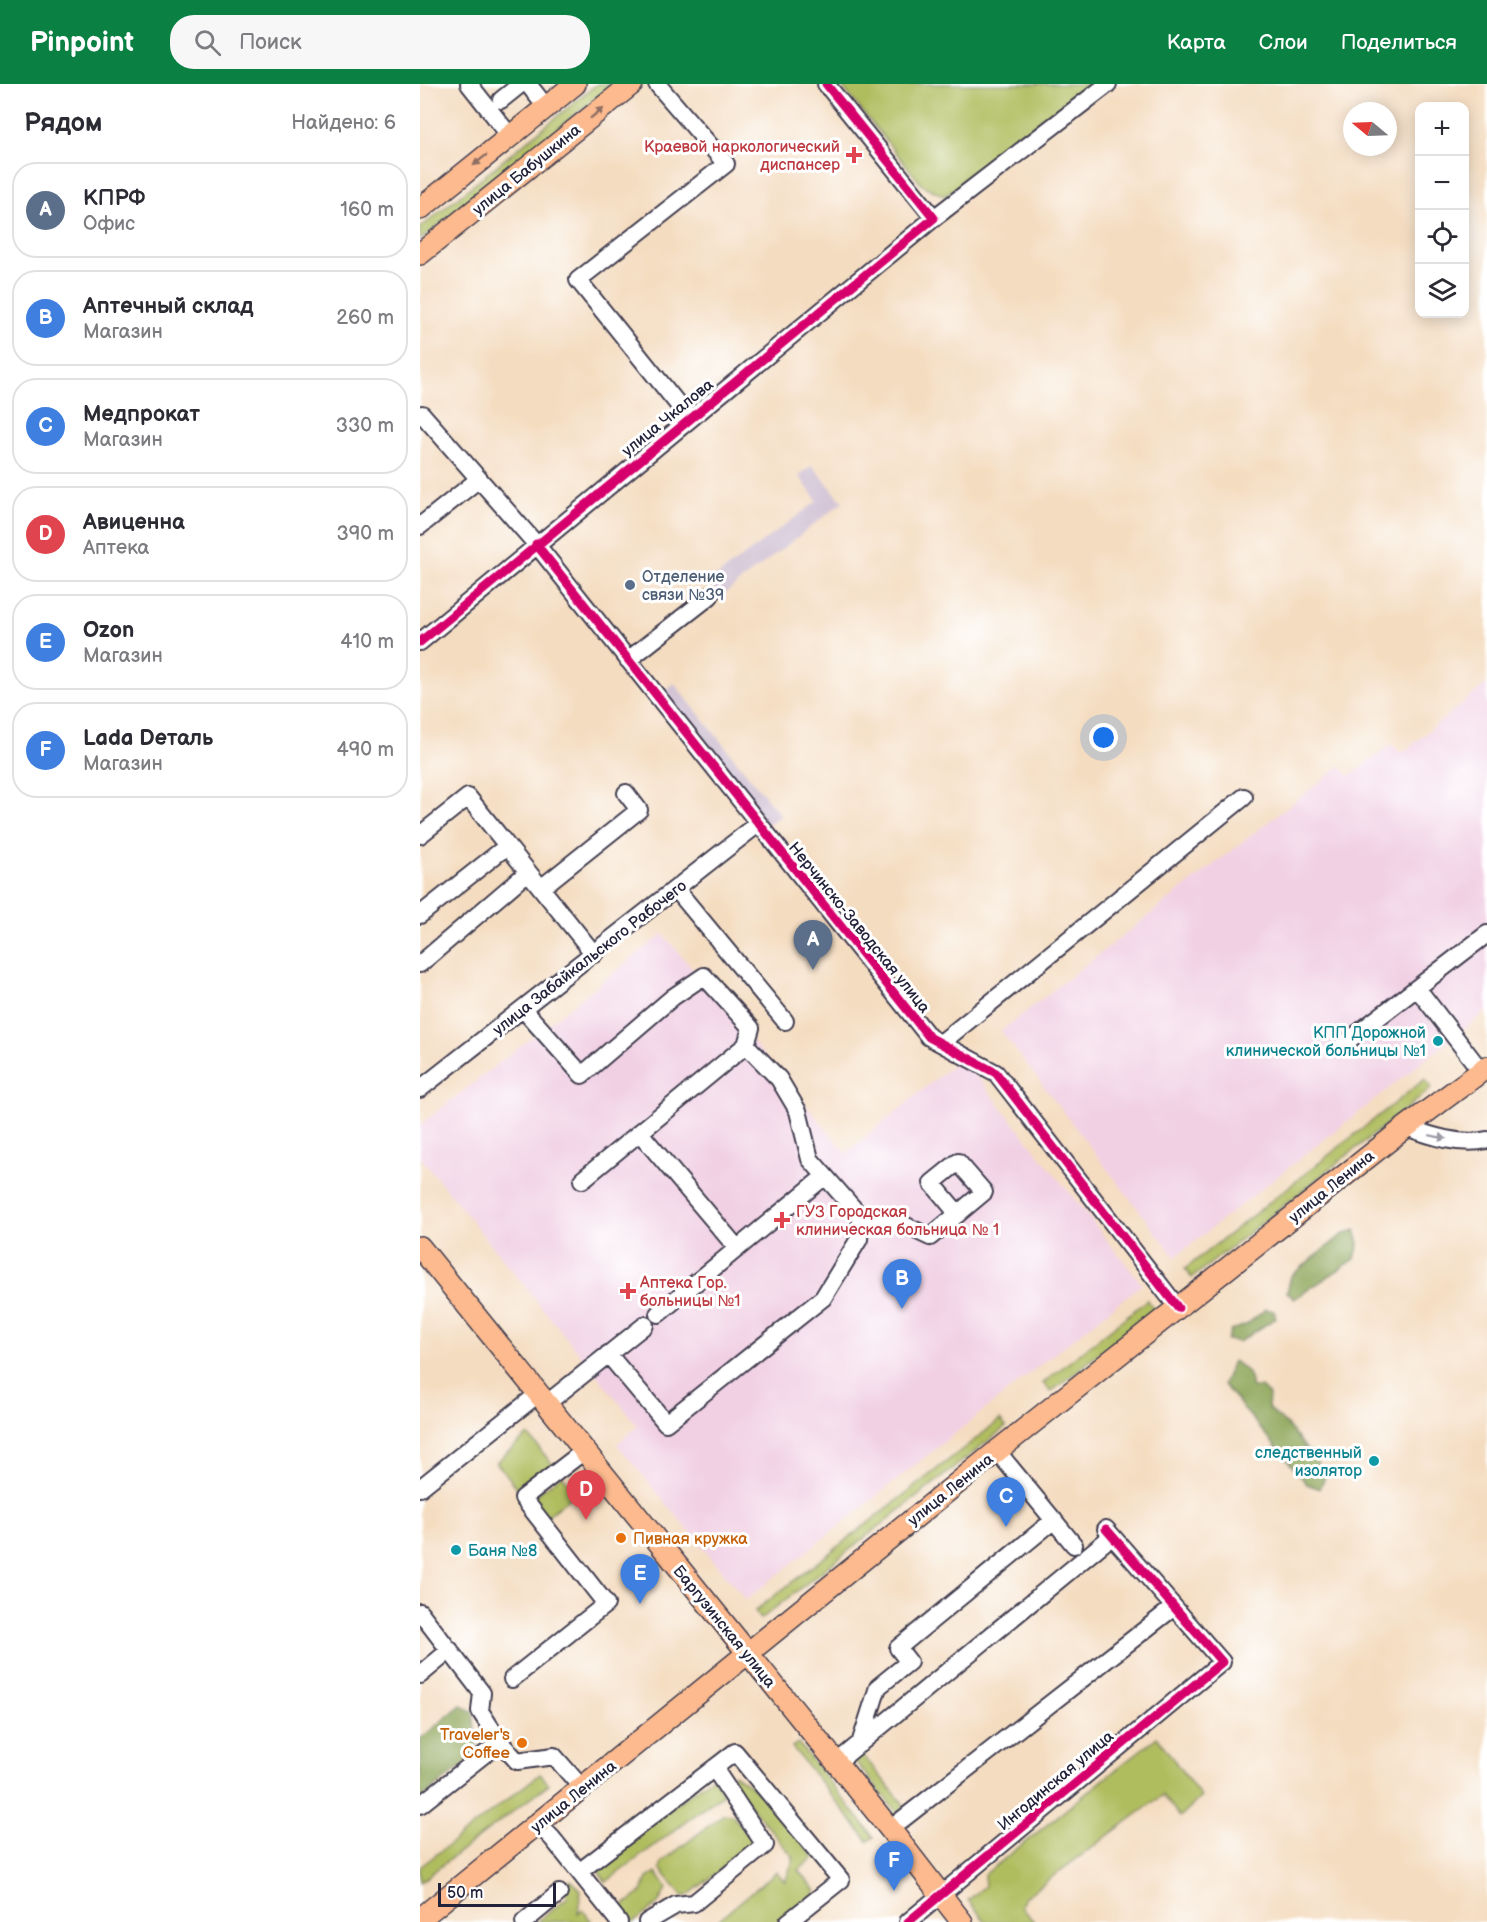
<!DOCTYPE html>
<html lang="ru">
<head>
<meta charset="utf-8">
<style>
  :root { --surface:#fff; --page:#f7f7f7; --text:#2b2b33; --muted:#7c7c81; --line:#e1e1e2; --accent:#0b8043 }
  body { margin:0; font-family:"Balsamiq Sans",sans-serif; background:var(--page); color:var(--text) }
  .controls { position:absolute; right:18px; top:18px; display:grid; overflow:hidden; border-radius:12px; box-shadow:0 3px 15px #0003 }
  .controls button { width:54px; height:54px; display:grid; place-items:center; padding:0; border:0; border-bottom:2px solid var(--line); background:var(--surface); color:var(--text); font:30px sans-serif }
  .compass { position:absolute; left:923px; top:18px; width:54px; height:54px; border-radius:50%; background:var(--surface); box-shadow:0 3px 15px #0003; rotate:289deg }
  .scale { position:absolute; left:18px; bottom:15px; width:118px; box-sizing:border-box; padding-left:6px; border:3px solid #22223b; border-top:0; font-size:16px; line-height:21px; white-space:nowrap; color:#22223b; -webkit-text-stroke:4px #fff; paint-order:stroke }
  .you { position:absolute; left:684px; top:654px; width:21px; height:21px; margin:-15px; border:4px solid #fff; border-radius:50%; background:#1a73e8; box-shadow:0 0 0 9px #1a73e833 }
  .badge { display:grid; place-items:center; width:39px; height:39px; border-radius:50%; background:var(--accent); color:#fff; font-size:20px; font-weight:700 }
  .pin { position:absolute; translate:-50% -50px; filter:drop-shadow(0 2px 3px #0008) }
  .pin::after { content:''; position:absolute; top:32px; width:21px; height:18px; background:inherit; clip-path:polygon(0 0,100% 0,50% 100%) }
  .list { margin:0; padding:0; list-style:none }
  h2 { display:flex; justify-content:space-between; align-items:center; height:78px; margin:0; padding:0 24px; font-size:26px }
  h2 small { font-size:20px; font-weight:400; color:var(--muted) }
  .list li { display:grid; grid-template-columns:39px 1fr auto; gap:18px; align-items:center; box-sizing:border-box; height:96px; margin:0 12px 12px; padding:0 12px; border:2px solid var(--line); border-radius:24px }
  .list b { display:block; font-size:22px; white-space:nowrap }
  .list p { margin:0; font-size:20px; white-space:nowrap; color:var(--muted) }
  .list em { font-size:20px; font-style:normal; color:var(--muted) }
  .icon { flex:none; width:33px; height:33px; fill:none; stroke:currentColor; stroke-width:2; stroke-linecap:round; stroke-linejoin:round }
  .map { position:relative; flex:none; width:1067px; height:1838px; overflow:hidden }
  header { display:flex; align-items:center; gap:36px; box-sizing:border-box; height:84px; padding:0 30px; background:var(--accent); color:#fff }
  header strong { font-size:28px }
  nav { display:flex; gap:33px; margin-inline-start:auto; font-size:21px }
  .search { width:420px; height:54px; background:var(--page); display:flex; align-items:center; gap:15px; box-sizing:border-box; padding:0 21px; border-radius:24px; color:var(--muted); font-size:22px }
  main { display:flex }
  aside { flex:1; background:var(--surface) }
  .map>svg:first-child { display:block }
  .built { fill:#f1d0e4 }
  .industrial { fill:#cebed1 }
  .green { fill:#b0bd5f; stroke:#69704d; stroke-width:1.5 }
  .forest { fill:#8ca456; stroke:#576348; stroke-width:1.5 }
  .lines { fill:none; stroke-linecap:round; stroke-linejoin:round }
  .minor-casing { stroke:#423e4f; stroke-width:20 }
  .major-casing { stroke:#423e4f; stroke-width:24 }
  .minor { stroke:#fff; stroke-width:16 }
  .major { stroke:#fcba8e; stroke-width:21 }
  .cycleway-casing { stroke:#fff; stroke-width:13 }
  .cycleway { stroke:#d6006c; stroke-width:9 }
  .oneway { fill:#8f6e64 }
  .oneway2 { fill:#9c9ca7 }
  .health-dot { fill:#e0444e; stroke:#fff; stroke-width:2 }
  .service-dot { fill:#5c6f8a; stroke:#fff; stroke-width:2 }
  .culture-dot { fill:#0f9aa8; stroke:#fff; stroke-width:2 }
  .food-dot { fill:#e8710a; stroke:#fff; stroke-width:2 }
  .labels { text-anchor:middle; stroke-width:6; stroke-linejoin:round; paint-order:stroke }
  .health-label { font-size:16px; fill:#be3a42; stroke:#fff; text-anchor:start }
  .street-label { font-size:16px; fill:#22223b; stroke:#fff }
  .service-label { font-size:16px; fill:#4e5e75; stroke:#fff; text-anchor:start }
  .culture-label { font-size:16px; fill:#0d838f; stroke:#fff; text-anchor:end }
  .food-label { font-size:16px; fill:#c56008; stroke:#fff; text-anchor:start }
</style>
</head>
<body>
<header>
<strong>Pinpoint</strong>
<div class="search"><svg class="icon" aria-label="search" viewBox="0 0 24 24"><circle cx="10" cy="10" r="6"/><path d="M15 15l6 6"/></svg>Поиск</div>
<nav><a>Карта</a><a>Слои</a><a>Поделиться</a></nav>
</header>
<main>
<aside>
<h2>Рядом<small>Найдено: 6</small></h2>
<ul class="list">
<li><span class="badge" style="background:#5c6f8a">A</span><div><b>КПРФ</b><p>Офис</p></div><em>160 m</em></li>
<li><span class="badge" style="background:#3f7fe0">B</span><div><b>Аптечный склад</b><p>Магазин</p></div><em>260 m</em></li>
<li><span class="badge" style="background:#3f7fe0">C</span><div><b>Медпрокат</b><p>Магазин</p></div><em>330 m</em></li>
<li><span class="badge" style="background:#e0444e">D</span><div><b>Авиценна</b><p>Аптека</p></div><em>390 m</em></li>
<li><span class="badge" style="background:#3f7fe0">E</span><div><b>Ozon</b><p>Магазин</p></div><em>410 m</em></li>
<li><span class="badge" style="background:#3f7fe0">F</span><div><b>Lada Dеталь</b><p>Магазин</p></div><em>490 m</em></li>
</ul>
</aside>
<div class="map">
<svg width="1067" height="1838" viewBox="0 0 1067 1838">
  <rect width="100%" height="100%" fill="#fff"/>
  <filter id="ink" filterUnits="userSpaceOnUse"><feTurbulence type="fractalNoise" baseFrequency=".0167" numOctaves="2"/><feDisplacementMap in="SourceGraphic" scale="12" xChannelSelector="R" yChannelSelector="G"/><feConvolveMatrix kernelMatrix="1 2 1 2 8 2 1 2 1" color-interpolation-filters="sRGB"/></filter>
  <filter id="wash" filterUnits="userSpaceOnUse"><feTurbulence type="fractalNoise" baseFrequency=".008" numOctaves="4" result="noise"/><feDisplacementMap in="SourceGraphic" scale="24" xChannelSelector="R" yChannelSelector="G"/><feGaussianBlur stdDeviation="1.35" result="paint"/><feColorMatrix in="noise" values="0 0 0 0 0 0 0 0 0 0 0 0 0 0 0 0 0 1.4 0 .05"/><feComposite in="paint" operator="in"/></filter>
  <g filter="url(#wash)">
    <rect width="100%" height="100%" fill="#f4dcc0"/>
    <path class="built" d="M1067 599V927L755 1173 581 947 920 682 929 692 972 660 981 670Z
      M243 850 426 1069 534 980 555 990 722 1200 326 1516 197 1360 218 1342 0 1073V1041Z"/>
    <path class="industrial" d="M392 381 423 418 299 514 289 498 397 417 379 392Z
      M254 599 361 732 346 741 242 609Z"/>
    <path class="green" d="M177 0H193L0 156V144Z
      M420 0H672L552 94 524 112 502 101Z
      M1005 995 1012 1004 772 1194 765 1185Z
      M727 1216 734 1225 631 1308 623 1299Z
      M580 1336 586 1343 341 1535 335 1527Z
      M108 1351 133 1381 100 1407 76 1378Z
      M142 1391 156 1409 123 1435 108 1417Z
      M737 1653 781 1713 760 1733 743 1711 605 1813 601 1822 614 1838H566L548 1816 565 1802 564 1791Z
      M378 1659 454 1753 448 1757 372 1663Z
      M442 1670 485 1722 477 1729 434 1676Z
      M120 1690 129 1700 0 1798V1783Z
      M314 1690 339 1708 394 1773 379 1786 397 1808 360 1838H296L356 1788 365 1798 374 1774 308 1695Z
      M292 1693 304 1709 186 1798 174 1781Z
      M304 1730 312 1731 333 1756 332 1761 267 1812H262L240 1784 242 1778Z
      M236 1788 247 1804 237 1821 214 1838H210L200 1824 222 1808 227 1794Z
      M151 1796 161 1806 158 1829 163 1826 172 1838H117L148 1813 143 1802Z"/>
    <path class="forest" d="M935 1146 939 1159 935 1175 874 1215 867 1208 871 1192 922 1151Z
      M846 1225 854 1227 856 1234 819 1258 807 1256 811 1246 826 1241Z
      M813 1277C824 1284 832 1289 831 1303H841L849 1311 848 1324 868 1342 906 1390 900 1405 887 1400 803 1300Z
      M41 1621 53 1628 57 1662 48 1678 0 1715V1655Z"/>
  </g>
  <g filter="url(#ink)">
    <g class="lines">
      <defs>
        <path id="minor" d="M49 0 90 52
          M108 0 126 23
          M237 0 306 80 158 196 269 334
          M406 0 514 134
          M81 16 101 0
          M0 332 2 330 116 460 509 953 576 989 758 1224
          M0 442 59 395
          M0 558 514 134 688 0
          M208 576 290 512
          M0 751 48 713 174 870
          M121 804 219 726 206 709
          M256 805 365 937
          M0 831 87 762
          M0 880 108 788
          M997 904 1061 987H1067
          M103 925 162 991 253 913 284 892 331 944 326 961
          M521 959 824 713
          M920 963 1067 850
          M0 1005 338 740
          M986 1043C1011 1052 1040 1062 1067 1056
          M220 1049 317 1164
          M162 1096 326 961 359 995 378 1027 390 1075 405 1092 238 1230
          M441 1133 463 1131 510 1153 564 1108 538 1078 512 1099 538 1130
          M188 1270 246 1339 403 1214 439 1155 441 1133 405 1092
          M126 1320 225 1241
          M577 1367 654 1461
          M0 1404 118 1310
          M0 1528 62 1609 60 1627 80 1658 97 1677 134 1672 163 1705
          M0 1591 30 1566
          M92 1595 186 1520 103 1414 164 1367
          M440 1660 458 1603 489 1578 478 1564 634 1436
          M416 1679 692 1452
          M0 1721 80 1658
          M118 1740 132 1754 199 1838
          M470 1745 754 1523
          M159 1788 315 1668 421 1796 368 1838
          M104 1838 139 1809
          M227 1838 256 1821 274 1819 345 1761 294 1684
          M488 1838 802 1578 686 1445"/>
        <path id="major" d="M0 125 155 0
          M0 170 212 0
          M0 1163 470 1745 542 1838
          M0 1835 577 1367 982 1046 1067 983"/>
      </defs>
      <use href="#minor" class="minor-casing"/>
      <use href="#major" class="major-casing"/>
      <use href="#minor" class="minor"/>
      <use href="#major" class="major"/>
      <defs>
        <path id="cycleway" d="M116 460 509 953 576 989 758 1224
          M0 558 514 134 406 0
          M488 1838 802 1578 686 1445"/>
      </defs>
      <use href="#cycleway" class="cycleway-casing"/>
      <use href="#cycleway" class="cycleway"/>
    </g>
    <defs><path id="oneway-solid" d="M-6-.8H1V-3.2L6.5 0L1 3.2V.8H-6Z" transform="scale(1.5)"/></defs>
    <g class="oneway">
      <use href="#oneway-solid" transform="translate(177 29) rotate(-39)"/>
      <use href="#oneway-solid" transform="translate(60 76) rotate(141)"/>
    </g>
    <use class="oneway2" href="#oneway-solid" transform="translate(1018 1053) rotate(12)"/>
  </g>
  <g class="health-dot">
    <path d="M431 62h6v6h6v6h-6v6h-6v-6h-6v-6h6z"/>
    <path d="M359 1127h6v6h6v6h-6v6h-6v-6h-6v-6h6z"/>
    <path d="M205 1198h6v6h6v6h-6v6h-6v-6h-6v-6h6z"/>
  </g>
  <circle class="service-dot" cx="210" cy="501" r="6"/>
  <g class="culture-dot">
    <circle cx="1018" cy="957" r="6"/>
    <circle cx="954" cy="1377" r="6"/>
    <circle cx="36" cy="1466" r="6"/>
  </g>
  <g class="food-dot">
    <circle cx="201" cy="1454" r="6"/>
    <circle cx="102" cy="1659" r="6"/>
  </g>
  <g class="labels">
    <g class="health-label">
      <text x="420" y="68" text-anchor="end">Краевой наркологический<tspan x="420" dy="18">диспансер</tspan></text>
      <text x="376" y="1133">ГУЗ Городская<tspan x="376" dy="18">клиническая больница № 1</tspan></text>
      <text x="220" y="1204">Аптека Гор.<tspan x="220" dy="18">больницы №1</tspan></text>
    </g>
    <g class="street-label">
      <text transform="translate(106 85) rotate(-39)" y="6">улица Бабушкина</text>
      <text transform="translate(247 333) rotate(-39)" y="6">улица Чкалова</text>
      <text transform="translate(440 843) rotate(51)" y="6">Нерчинско-Заводская улица</text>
      <text transform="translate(169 873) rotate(-38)" y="6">улица Забайкальского Рабочего</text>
      <text transform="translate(911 1102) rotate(-39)" y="6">улица Ленина</text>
      <text transform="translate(530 1405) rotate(-39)" y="6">улица Ленина</text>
      <text transform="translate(305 1542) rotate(51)" y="6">Баргузинская улица</text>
      <text transform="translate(635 1696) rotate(-40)" y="6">Ингодинская улица</text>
      <text transform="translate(153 1712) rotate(-39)" y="6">улица Ленина</text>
    </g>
    <g class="service-label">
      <text x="222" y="498">Отделение<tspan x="222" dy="18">связи №39</tspan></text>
    </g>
    <g class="culture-label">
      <text x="1006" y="954">КПП Дорожной<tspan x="1006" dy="18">клинической больницы №1</tspan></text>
      <text x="942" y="1374">следственный<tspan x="942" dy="18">изолятор</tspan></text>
      <text x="48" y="1472" text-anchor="start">Баня №8</text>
    </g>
    <g class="food-label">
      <text x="213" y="1460">Пивная кружка</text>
      <text x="90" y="1656" text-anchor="end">Traveler's<tspan x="90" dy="18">Coffee</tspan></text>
    </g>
  </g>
</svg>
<div class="controls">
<button>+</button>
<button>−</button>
<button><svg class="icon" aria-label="locate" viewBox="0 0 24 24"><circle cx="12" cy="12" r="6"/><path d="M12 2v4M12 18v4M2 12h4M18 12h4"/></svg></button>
<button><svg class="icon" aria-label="layers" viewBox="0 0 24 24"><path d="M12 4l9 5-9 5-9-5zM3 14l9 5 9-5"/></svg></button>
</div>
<svg class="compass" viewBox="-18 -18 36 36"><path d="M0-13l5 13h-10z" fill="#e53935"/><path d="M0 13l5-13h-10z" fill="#7c7c81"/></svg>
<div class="scale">50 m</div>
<div class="you"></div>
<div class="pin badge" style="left:393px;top:886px;background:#5c6f8a">A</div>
<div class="pin badge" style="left:482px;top:1225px;background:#3f7fe0">B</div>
<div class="pin badge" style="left:586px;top:1443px;background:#3f7fe0">C</div>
<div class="pin badge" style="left:166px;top:1436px;background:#e0444e">D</div>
<div class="pin badge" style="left:220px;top:1520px;background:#3f7fe0">E</div>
<div class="pin badge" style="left:474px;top:1807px;background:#3f7fe0">F</div>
</div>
</main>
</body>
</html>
